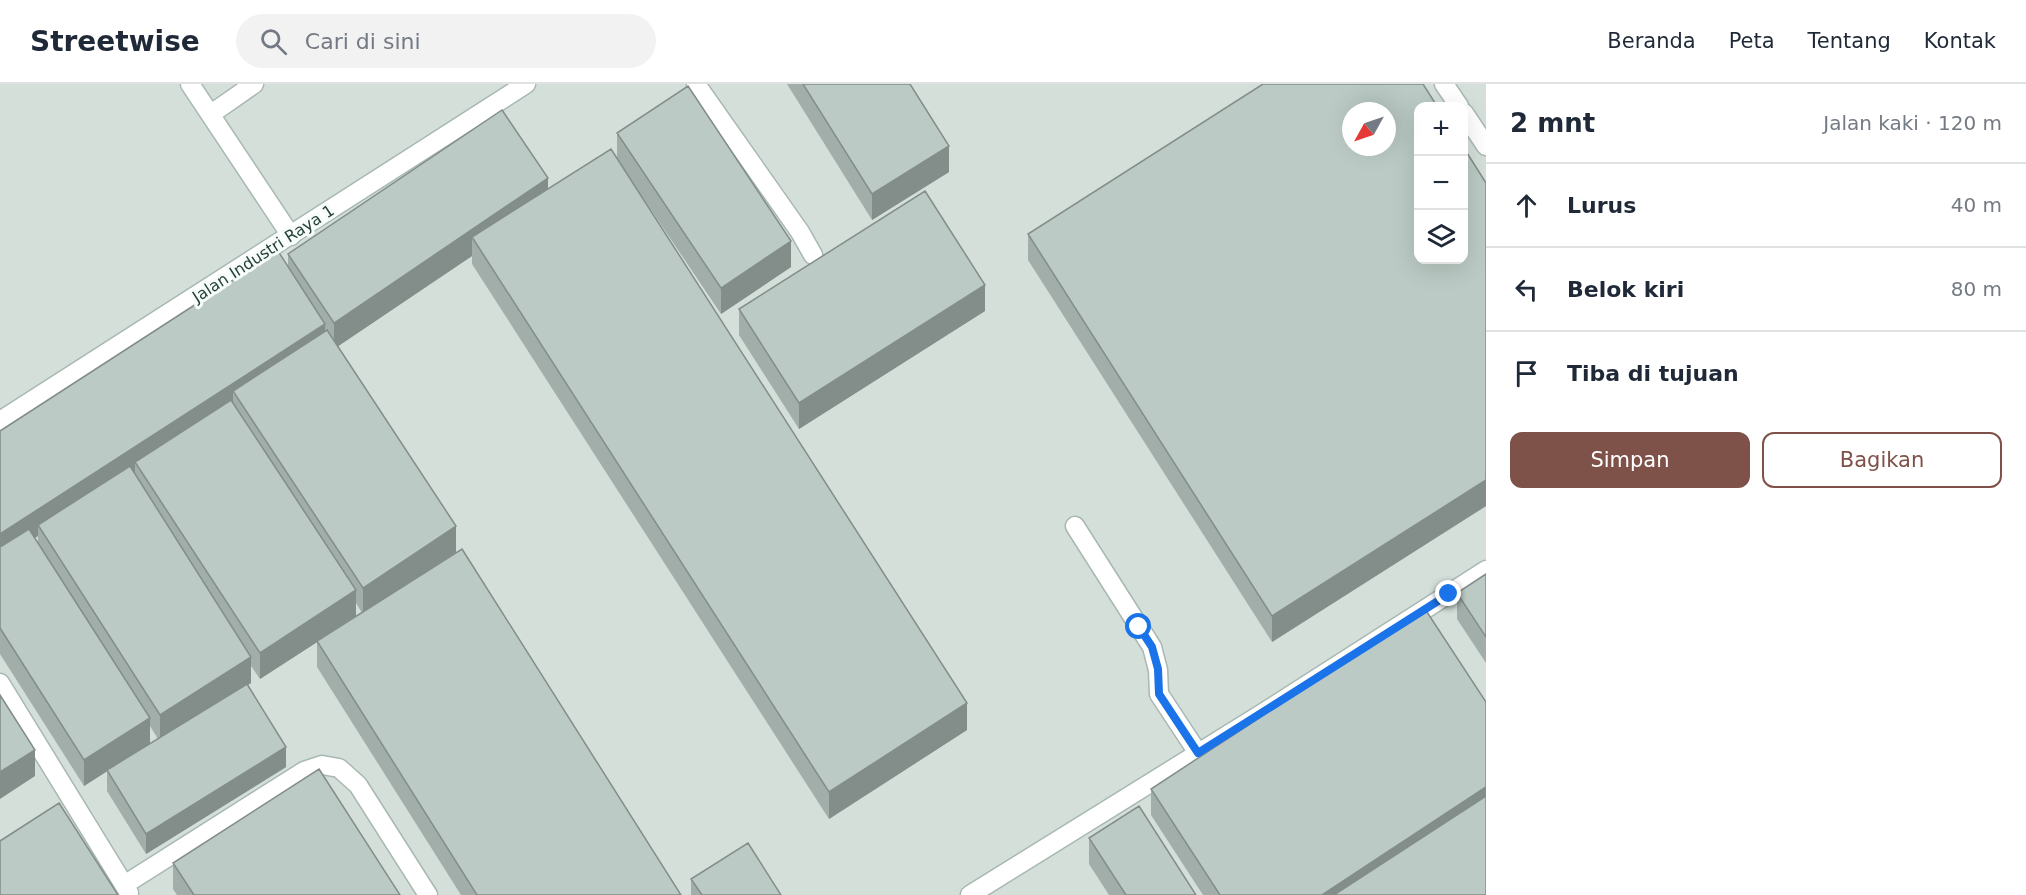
<!DOCTYPE html>
<html lang="id">
<head>
<meta charset="utf-8">
<style>
  :root { --surface:#fff; --page:#f2f2f3; --text:#1f2937; --muted:#747a83; --line:#e0e1e3; --accent:#7f5249 }
  body { margin:0; font-family:"DejaVu Sans",sans-serif; background:var(--page); color:var(--text) }
  .controls { position:absolute; right:18px; top:18px; display:grid; overflow:hidden; border-radius:12px; box-shadow:0 6px 24px #0002 }
  .controls button { width:54px; height:54px; display:grid; place-items:center; padding:0; border:0; border-bottom:2px solid var(--line); background:var(--surface); color:var(--text); font:30px sans-serif }
  .compass { position:absolute; left:1342px; top:18px; width:54px; height:54px; border-radius:50%; background:var(--surface); box-shadow:0 6px 24px #0002; rotate:230deg }
  .stop { position:absolute; width:18px; height:18px; margin:-14px; border:4px solid #1a73e8; border-radius:50%; background:#fff }
  .stop.end { background:#1a73e8; border-color:#fff; box-shadow:0 2px 6px #0008 }
  .list { margin:0; padding:0; list-style:none }
  h2 { display:flex; justify-content:space-between; align-items:center; height:78px; margin:0; padding:0 24px; font-size:26px }
  h2 small { font-size:20px; font-weight:400; color:var(--muted) }
  .list li { display:grid; grid-template-columns:39px 1fr auto; gap:18px; align-items:center; box-sizing:border-box; height:84px; padding:0 24px; border-top:2px solid var(--line) }
  .list b { display:block; font-size:22px; white-space:nowrap }
  .list em { font-size:20px; font-style:normal; color:var(--muted) }
  .actions { display:flex; gap:12px; padding:18px 24px }
  .actions a { flex:1; padding:14px 0; border:2px solid var(--accent); border-radius:12px; text-align:center; font-size:21px; color:var(--accent) }
  .actions .main { background:var(--accent); color:#fff }
  .icon { flex:none; width:33px; height:33px; fill:none; stroke:currentColor; stroke-width:2; stroke-linecap:round; stroke-linejoin:round }
  .map { position:relative; flex:none; width:1486px; height:811px; overflow:hidden }
  header { display:flex; align-items:center; gap:36px; box-sizing:border-box; height:84px; padding:0 30px; background:var(--surface); border-bottom:2px solid var(--line) }
  header strong { font-size:28px }
  nav { display:flex; gap:33px; margin-inline-start:auto; font-size:21px }
  .search { width:420px; height:54px; background:var(--page); display:flex; align-items:center; gap:15px; box-sizing:border-box; padding:0 21px; border-radius:33px; color:var(--muted); font-size:22px }
  main { display:flex }
  aside { flex:1; background:var(--surface) }
  .map>svg:first-child { display:block }
  .built { fill:#d4dfda; fill-rule:evenodd }
  .lines { fill:none; stroke-linecap:round; stroke-linejoin:round }
  .minor-casing { stroke:#a8b8b2; stroke-width:21 }
  .minor { stroke:#fff; stroke-width:18 }
  .wall { fill:#a1aea9; fill-rule:evenodd }
  .shaded-wall { fill:#838d89 }
  .building { fill:#bbcac4; stroke:#838d89; stroke-width:1.5; fill-rule:evenodd }
  .route { stroke:#1a73e8; stroke-width:8 }
  .labels { text-anchor:middle; stroke-width:6; stroke-linejoin:round; paint-order:stroke }
  .street-label { font-size:16px; fill:#24423a; stroke:#f7fbf9 }
</style>
</head>
<body>
<header>
<strong>Streetwise</strong>
<div class="search"><svg class="icon" aria-label="search" viewBox="0 0 24 24"><circle cx="10" cy="10" r="6"/><path d="M15 15l6 6"/></svg>Cari di sini</div>
<nav><a>Beranda</a><a>Peta</a><a>Tentang</a><a>Kontak</a></nav>
</header>
<main>
<div class="map">
<svg width="1486" height="811" viewBox="0 0 1486 811">
  <rect width="100%" height="100%" fill="#e6efeb"/>
  <path class="built" d="M0 0H1486V811H0ZM1418 22H1464V176H1418ZM1351 27H1387V63H1351Z"/>
  <g class="lines">
    <defs>
      <path id="minor" d="M190 0 291 152
        M696 0 800 148 813 171
        M1444 0 1459 22
        M1464 29 1486 62
        M211 30 254 0
        M0 337 526 0
        M1075 442 1152 563 1158 586 1159 610 1198 669
        M0 599 129 809
        M124 801 304 687 322 681 339 684 358 701 428 811
        M970 811 1263 629 1486 486"/>
    </defs>
    <use href="#minor" class="minor-casing"/>
    <use href="#minor" class="minor"/>
  </g>
  <path class="wall" d="M787 0H910L949 88 872 136Z
    M617 49 791 183 721 230 627 90 967 646 829 735 472 180V172L338 262 456 468 681 811H461L317 583V558L260 595 251 582V599L248 601 286 683 146 770 107 707V687L84 702 0 570V347L288 183V170L548 105 617 75ZM38 452V460L34 454ZM356 519 362 529 356 532ZM150 642 158 655 150 660Z
    M1486 99V422L1272 558 1028 176V150Z
    M739 225 985 227 799 345 739 251Z
    M1486 490V579L1457 535V509Z
    M1151 705 1486 811H1203L1151 731Z
    M1089 754 1196 811H1109L1089 780Z
    M173 779 400 811H177L173 805Z
    M691 795 781 811H691Z"/>
  <path class="shaded-wall" d="M949 62V88L872 136V110Z
    M548 94V120L472 153V172L334 265V239Z
    M791 157V183L721 230V204Z
    M985 201V227L799 345V319Z
    M325 240V266L233 307V326L135 378V389L43 449 38 441V452L0 477V450Z
    M1486 396V422L1272 558V532Z
    M456 442V468L363 530V504Z
    M356 506V533L260 595V569Z
    M251 573V599L160 657V631Z
    M967 619V646L829 735V708Z
    M150 634V660L84 702V676Z
    M286 663V683L146 770V750Z
    M35 666V692L0 715V688Z
    M1486 703V729L1362 811H1322Z"/>
  <path class="building" d="M803 0H910L949 62 872 110Z
    M1263 0H1423L1437 22H1419V176H1464V64L1486 99V396L1272 532 1028 150ZM1351 27H1387V63H1351Z
    M688 2 791 157 721 204 617 49Z
    M502 26 548 94 334 239 288 170Z
    M611 65 967 619 829 708 472 153Z
    M925 107 985 201 799 319 739 225Z
    M278 167 325 240 0 450V347Z
    M327 246 456 442 363 504 233 307Z
    M231 316 356 506 260 569 135 378Z
    M130 382 251 573 160 631 38 441Z
    M29 445 150 634 84 676 0 544V463Z
    M462 465 681 811H477L317 557Z
    M1486 490V553L1457 509Z
    M1425 525 1486 618V703L1322 811H1220L1151 705Z
    M247 600 286 663 146 750 107 686Z
    M0 611 35 666 0 688Z
    M319 685 400 811H194L173 779Z
    M1486 712V811H1334Z
    M59 719 118 811H0V757Z
    M1139 722 1196 811H1126L1089 754Z
    M748 759 781 811H702L691 795Z"/>
  <g class="lines">
    <path class="route" d="M1139 543 1152 563 1158 585 1159 610 1198 669 1449 510"/>
  </g>
  <g class="labels">
    <g class="street-label">
      <text transform="translate(263 169) rotate(-33)" y="6">Jalan Industri Raya 1</text>
    </g>
  </g>
</svg>
<div class="controls">
<button>+</button>
<button>−</button>
<button><svg class="icon" aria-label="layers" viewBox="0 0 24 24"><path d="M12 4l9 5-9 5-9-5zM3 14l9 5 9-5"/></svg></button>
</div>
<svg class="compass" viewBox="-18 -18 36 36"><path d="M0-13l5 13h-10z" fill="#e53935"/><path d="M0 13l5-13h-10z" fill="#747a83"/></svg>
<div class="stop" style="left:1139px;top:543px"></div>
<div class="stop end" style="left:1449px;top:510px"></div>
</div>
<aside>
<h2>2 mnt<small>Jalan kaki · 120 m</small></h2>
<ul class="list">
<li><svg class="icon" aria-label="ahead" viewBox="0 0 24 24"><path d="M12 20V5M6 11l6-6 6 6"/></svg><div><b>Lurus</b></div><em>40 m</em></li>
<li><svg class="icon" aria-label="left" viewBox="0 0 24 24"><path d="M17 20v-9H6M10 6l-5 5 5 5"/></svg><div><b>Belok kiri</b></div><em>80 m</em></li>
<li><svg class="icon" aria-label="arrive" viewBox="0 0 24 24"><path d="M6 21V4h12l-3 4 3 4H6"/></svg><div><b>Tiba di tujuan</b></div></li>
</ul>
<div class="actions"><a class="main">Simpan</a><a>Bagikan</a></div>
</aside>
</main>
</body>
</html>
